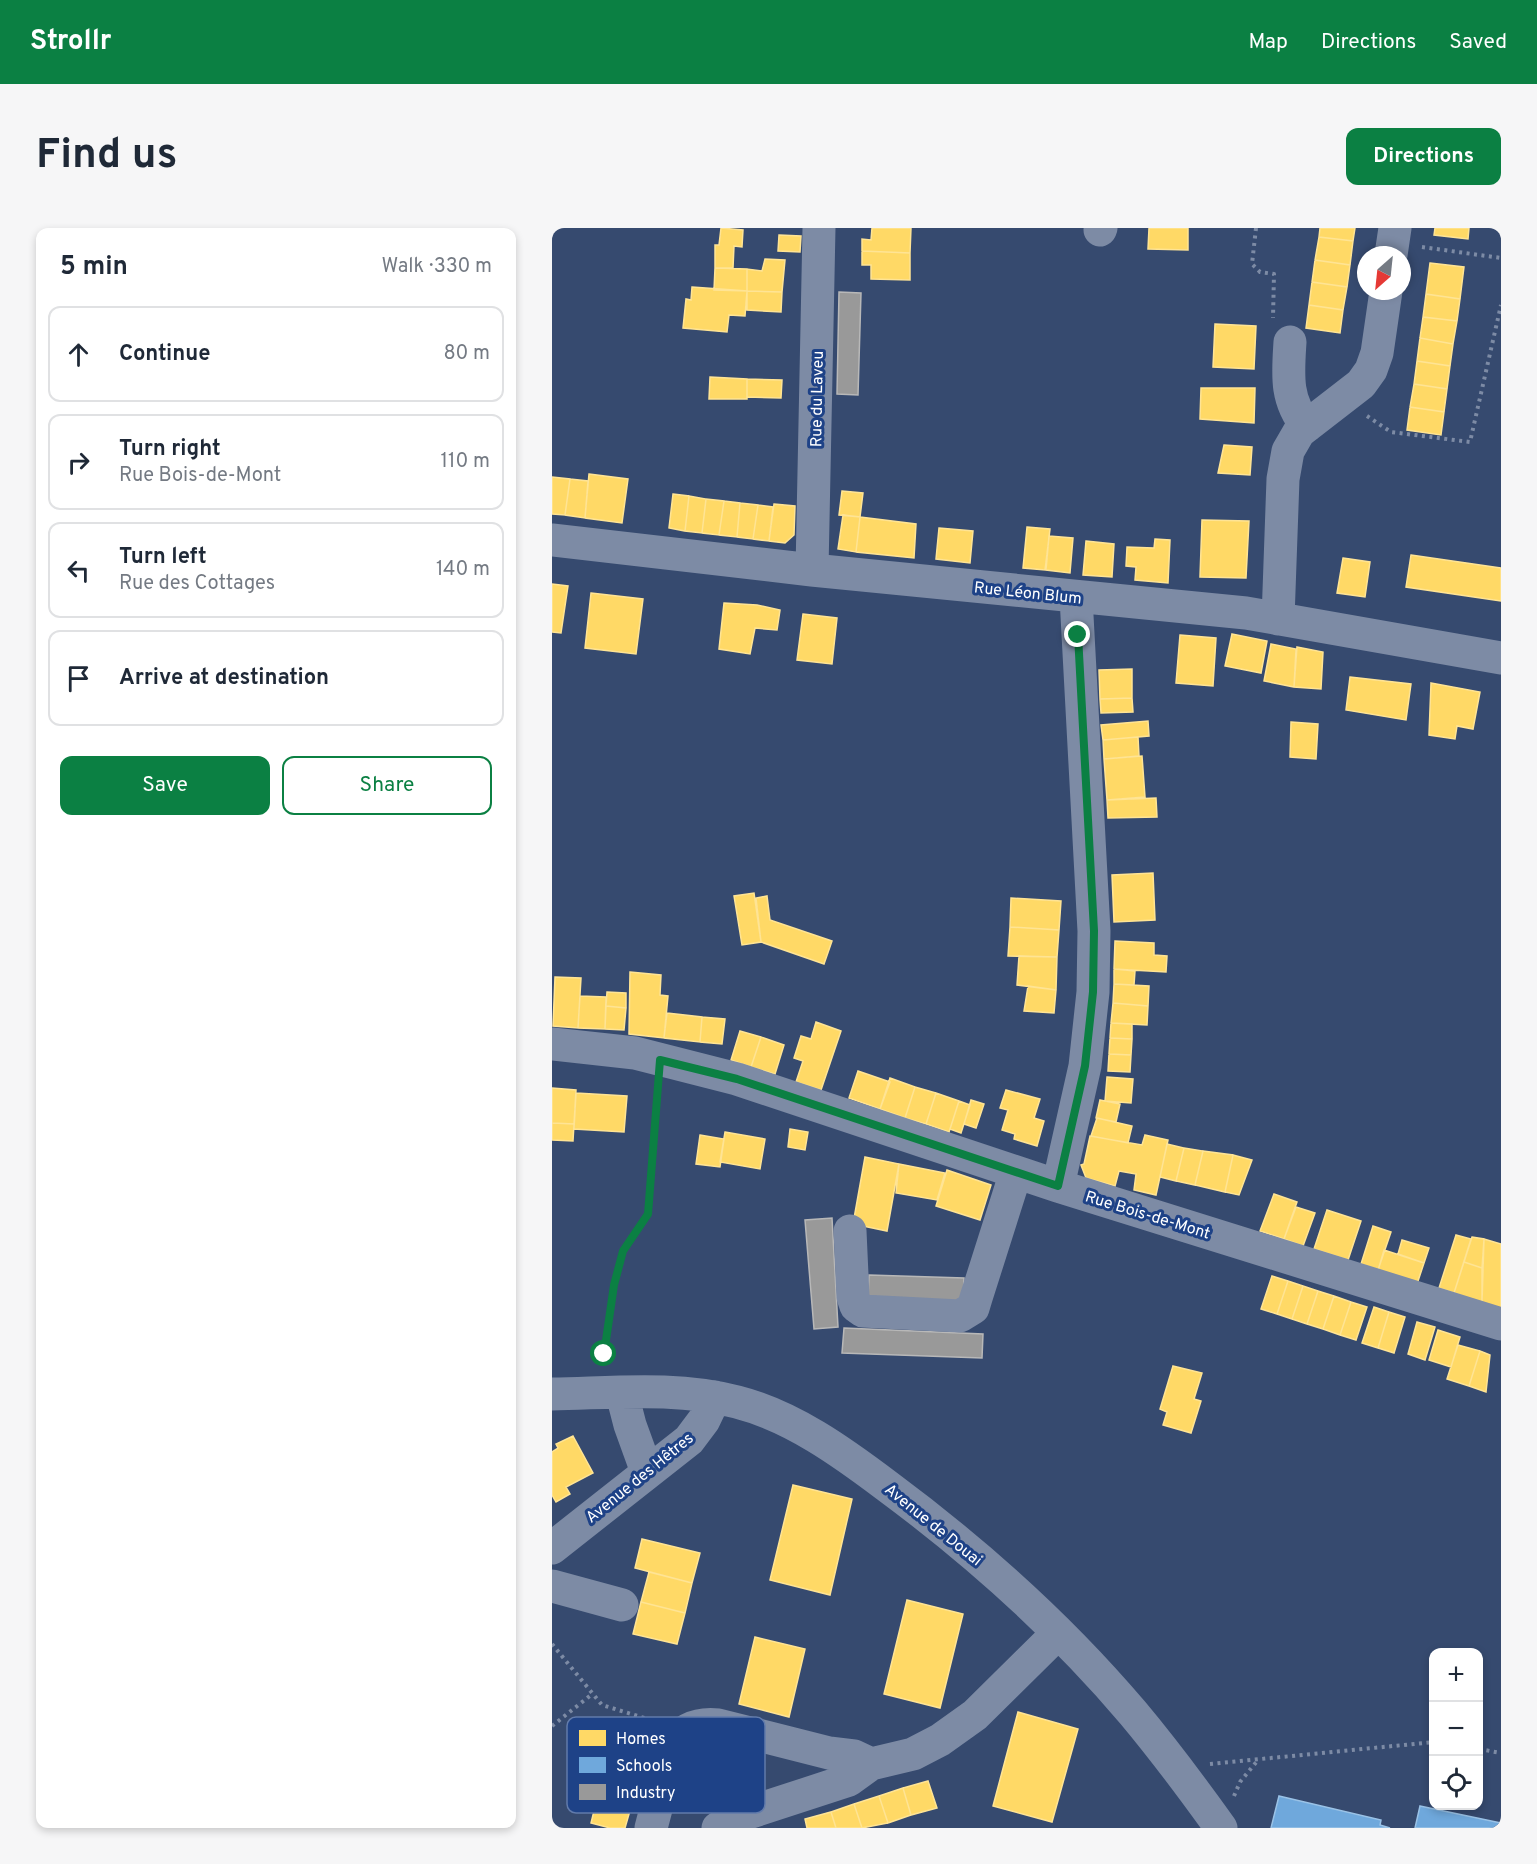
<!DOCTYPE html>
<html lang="en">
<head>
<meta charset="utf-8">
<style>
  :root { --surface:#fff; --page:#f6f6f7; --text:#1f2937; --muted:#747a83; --line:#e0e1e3; --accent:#0b8043 }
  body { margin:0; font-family:Overpass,sans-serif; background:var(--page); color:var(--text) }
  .controls { position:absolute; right:18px; bottom:18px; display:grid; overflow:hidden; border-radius:12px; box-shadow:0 3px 9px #0003 }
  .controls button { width:54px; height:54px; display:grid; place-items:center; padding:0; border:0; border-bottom:2px solid var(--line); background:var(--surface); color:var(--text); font:30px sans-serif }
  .compass { position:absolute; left:805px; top:18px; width:54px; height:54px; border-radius:50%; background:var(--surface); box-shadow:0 3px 9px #0003; rotate:207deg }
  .stop { position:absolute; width:18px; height:18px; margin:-14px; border:4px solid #0b8043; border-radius:50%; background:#fff }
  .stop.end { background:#0b8043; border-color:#fff; box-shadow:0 2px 6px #0008 }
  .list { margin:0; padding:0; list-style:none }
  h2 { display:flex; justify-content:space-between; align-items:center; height:78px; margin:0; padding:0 24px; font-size:26px }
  h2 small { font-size:20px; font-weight:400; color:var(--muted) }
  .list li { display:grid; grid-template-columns:39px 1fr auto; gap:18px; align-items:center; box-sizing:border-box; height:96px; margin:0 12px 12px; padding:0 12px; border:2px solid var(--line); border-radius:12px }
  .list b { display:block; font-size:22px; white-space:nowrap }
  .list p { margin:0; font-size:20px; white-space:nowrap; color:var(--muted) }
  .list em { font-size:20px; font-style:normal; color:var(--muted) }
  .actions { display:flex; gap:12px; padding:18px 24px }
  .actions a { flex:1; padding:14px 0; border:2px solid var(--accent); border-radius:12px; text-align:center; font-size:21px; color:var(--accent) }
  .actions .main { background:var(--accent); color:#fff }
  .icon { flex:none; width:33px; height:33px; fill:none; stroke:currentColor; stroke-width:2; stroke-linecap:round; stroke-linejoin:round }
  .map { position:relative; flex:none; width:949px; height:1600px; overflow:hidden; border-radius:12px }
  header { display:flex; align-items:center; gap:36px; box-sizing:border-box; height:84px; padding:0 30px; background:var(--accent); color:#fff }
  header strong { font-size:28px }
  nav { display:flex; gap:33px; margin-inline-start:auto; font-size:21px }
  .intro { display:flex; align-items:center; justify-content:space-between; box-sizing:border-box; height:144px; padding:0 36px }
  h1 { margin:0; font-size:42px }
  .button { padding:15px 27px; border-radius:12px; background:var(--accent); color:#fff; font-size:21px; font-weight:700 }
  main { display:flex; gap:36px; padding:0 36px }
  aside { flex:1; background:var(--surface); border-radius:12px; box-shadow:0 3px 9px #0003 }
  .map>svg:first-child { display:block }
  .homes { fill:#ffd966; stroke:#ffe494; stroke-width:1.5 }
  .schools { fill:#6fa8dc; stroke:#9ac2e6; stroke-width:1.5 }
  .industry { fill:#999; stroke:#b8b8b8; stroke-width:1.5 }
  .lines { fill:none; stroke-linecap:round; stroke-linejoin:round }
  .path { stroke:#7d8ba5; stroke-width:4; stroke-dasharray:3 4.5; stroke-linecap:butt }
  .minor { stroke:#7d8ba5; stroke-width:33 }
  .route { stroke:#0b8043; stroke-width:8 }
  .labels { text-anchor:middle; stroke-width:6; stroke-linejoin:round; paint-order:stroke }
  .street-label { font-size:16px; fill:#fff; stroke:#1e4287 }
  .key { fill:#1e4287; stroke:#627bab; stroke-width:1.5 }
  .key-label { font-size:16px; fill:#fff }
</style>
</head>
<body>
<header>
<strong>Strollr</strong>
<nav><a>Map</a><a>Directions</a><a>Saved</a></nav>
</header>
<div class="intro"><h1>Find us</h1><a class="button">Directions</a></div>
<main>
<aside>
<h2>5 min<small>Walk · 330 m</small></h2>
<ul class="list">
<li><svg class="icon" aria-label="ahead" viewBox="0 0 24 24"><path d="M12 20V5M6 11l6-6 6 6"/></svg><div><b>Continue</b></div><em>80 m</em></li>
<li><svg class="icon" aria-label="right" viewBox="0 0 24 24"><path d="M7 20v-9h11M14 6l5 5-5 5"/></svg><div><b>Turn right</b><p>Rue Bois-de-Mont</p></div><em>110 m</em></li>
<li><svg class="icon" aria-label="left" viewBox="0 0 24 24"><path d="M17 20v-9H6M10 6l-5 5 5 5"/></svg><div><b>Turn left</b><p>Rue des Cottages</p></div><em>140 m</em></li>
<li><svg class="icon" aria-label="arrive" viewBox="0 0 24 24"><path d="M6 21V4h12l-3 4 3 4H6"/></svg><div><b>Arrive at destination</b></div></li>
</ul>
<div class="actions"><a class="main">Save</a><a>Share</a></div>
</aside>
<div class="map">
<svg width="949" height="1600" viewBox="0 0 949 1600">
  <rect width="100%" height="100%" fill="#364a6f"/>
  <path class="homes" d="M169 0 191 2 190 19 182 18 181 40H163V17H167Z
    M320 0H359L358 25 310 23V11L319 12Z
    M597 0H636V22L596 21Z
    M768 0H803L801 13 767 9Z
    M883 0H917L916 11 882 7Z
    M227 7 249 8 248 24 226 23Z
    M767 9 801 13 798 37 763 32Z
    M310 23 358 25V52L319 51V37H310Z
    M213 31 233 32 230 64 195 63V41L210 43Z
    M763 32 798 37 795 59 760 54Z
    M878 35 912 39 908 71 874 66Z
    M163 40 195 41V63L162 62Z
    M760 54 795 59 791 82 757 77Z
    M140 59 195 63 193 88 177 87 175 104 131 100 134 71 139 72Z
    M195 63 230 64 229 84 195 82Z
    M874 66 908 71 905 93 871 89Z
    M757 77 791 82 788 105 754 100Z
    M871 89 905 93 901 116 868 110Z
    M663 96 704 98 702 141 661 139Z
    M868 110 901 116 898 138 865 133Z
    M865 133 898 138 895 161 862 156Z
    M158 149 195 151V171H157Z
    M195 151 230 152 229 170 195 169Z
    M862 156 895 161 892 184 858 179Z
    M649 160H703L702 195 648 191Z
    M858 179 892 184 889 207 855 202Z
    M672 217 700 219 698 247 666 245Z
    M37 246 76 251 70 295 33 290Z
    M0 249 18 251 13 287 0 286Z
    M18 251 36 253 33 290 13 287Z
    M290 263 311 265 308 289 287 287Z
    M121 266 137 268 133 303 117 300Z
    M137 268 154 271 150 305 133 303Z
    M154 271 172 273 167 307 150 305Z
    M172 273 188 275 185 309 167 307Z
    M188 275 206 277 201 311 185 309Z
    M222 276 243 278 242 307 233 315 217 313Z
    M206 277 221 279 217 313 201 311Z
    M291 287 308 289 304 324 286 321Z
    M308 289 364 296 362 330 304 324Z
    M650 292 697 293 694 350 648 349Z
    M475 299 498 301 493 342 471 340Z
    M387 300 421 303 418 335 384 331Z
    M497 308 521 310 518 345 494 342Z
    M603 311 618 312 616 355 583 352 584 339 574 338 575 319 602 320Z
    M534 313 562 316 560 349 531 347Z
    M859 327 949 340V373L854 359Z
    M791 330 818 334 813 369 785 365Z
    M0 356 16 358 9 405 0 404Z
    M39 365 91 371 84 426 33 420Z
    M172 375 205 377 228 382 225 402 203 400 198 426 167 421Z
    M251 386 285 390 280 436 245 432Z
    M680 406 715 413 709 445 673 438Z
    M628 407 664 410 661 458 624 455Z
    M719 416 744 421 742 459 712 453Z
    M745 419 771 424 769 461 742 459Z
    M580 441V470L548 471 547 442Z
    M798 449 859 456 854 492 794 482Z
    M879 455 928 464 921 501 905 498 903 511 877 507Z
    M580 470 581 484 549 485 548 471Z
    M596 493 597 508 551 512 549 497Z
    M739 494 766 496 764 531 738 529Z
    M586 509 587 528 552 531 551 512Z
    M590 528 593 569 555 572 552 531Z
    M604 570 605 589 556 590 555 572Z
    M601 645 603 692 562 694 560 647Z
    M202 665 209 714 190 717 182 668Z
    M215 668 218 692 280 713 272 736 209 714 204 670Z
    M459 670 509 673 507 702 458 699Z
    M458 699 507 702 505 729 456 728Z
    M563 713 602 715V727L615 728 614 744 562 741Z
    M467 728 505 729 504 762 465 757Z
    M562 741 583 743 582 757 562 756Z
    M78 744 109 747 108 767 116 768 112 810 77 806Z
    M3 749 29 750 26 800 1 798Z
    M562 756 597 758 596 778 561 775Z
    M476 758 504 762 502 785 472 783Z
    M55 764 74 765V780L54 778Z
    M28 768 54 769 53 801 26 800Z
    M561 775 596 778 595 797 559 795Z
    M54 778 74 780 72 802 53 801Z
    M115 785 150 789 148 814 112 810Z
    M150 789 173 791 170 816 148 814Z
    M264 794 289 803 269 862 244 854 251 833 242 830 249 808 259 811Z
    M559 795 580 796V811L558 810Z
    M188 803 209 809 199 839 179 832Z
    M209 809 232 817 223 846 199 839Z
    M558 810 580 811 579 827 557 826Z
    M557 826 579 827 578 844 556 843Z
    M306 843 338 854 328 881 297 870Z
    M555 849 581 851 579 875 553 873Z
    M338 850 363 859 353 890 328 881Z
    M363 859 384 865 374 896 353 890Z
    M0 860 24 862 22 896 0 895Z
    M454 862 488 871 482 890 492 893 485 918 462 911 463 906 450 902 456 882 448 880Z
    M24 865 75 868 72 904 22 901Z
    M384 865 407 873 397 904 374 896Z
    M419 872 432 876 424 900 412 896Z
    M548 872 568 876 564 894 544 890Z
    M407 873 418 877 409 905 398 901Z
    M545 890 580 898 576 915 539 908Z
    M0 895 22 896 21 913 0 912Z
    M238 901 256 904 253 922 236 919Z
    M173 904 213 911 208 941 168 934Z
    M148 907 172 911 168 939 144 936Z
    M593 907 616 912 604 967 582 962 584 946 567 943 563 958 534 950 529 937 532 936 538 908 590 917Z
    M615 916 632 920 624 953 608 949Z
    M632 920 651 923 643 957 624 953Z
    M651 923 681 927 673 964 643 957Z
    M681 927 700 932 687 967 673 964Z
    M313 929 347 936 335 1003 301 996Z
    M347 936 393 945 385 972 344 965Z
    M395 942 439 957 428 992 384 978Z
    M722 966 745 974 732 1011 708 1003Z
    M744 979 763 985 751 1018 732 1011Z
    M775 982 809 993 796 1032 762 1021Z
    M821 998 839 1004 826 1042 809 1036Z
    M904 1007 919 1011 902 1065 887 1060Z
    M920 1009 932 1011 930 1040 912 1034Z
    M932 1011 949 1016V1081L930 1075Z
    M850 1012 877 1020 872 1035 846 1026Z
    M832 1022 872 1035 864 1059 825 1046Z
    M912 1034 930 1040V1075L902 1065Z
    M720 1048 736 1053 725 1086 709 1081Z
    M736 1053 751 1058 740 1091 725 1086Z
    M751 1058 766 1063 755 1096 740 1091Z
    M766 1063 782 1068 771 1101 755 1096Z
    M782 1068 799 1074 788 1107 771 1101Z
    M799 1074 815 1079 804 1112 788 1107Z
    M822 1079 837 1084 826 1120 810 1115Z
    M837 1084 853 1089 842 1125 826 1120Z
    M865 1094 883 1099 873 1132 856 1126Z
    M886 1102 908 1109 899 1139 877 1132Z
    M906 1117 928 1123 917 1158 895 1151Z
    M928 1123 938 1127 934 1164 917 1158Z
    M621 1138 650 1145 642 1171 649 1173 639 1205 611 1197 615 1184 608 1181Z
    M21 1208 41 1245 14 1259 18 1266 4 1274 0 1267V1224L6 1220 4 1216Z
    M241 1257 300 1271 278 1367 218 1352Z
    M90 1311 148 1325 140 1355 83 1340Z
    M97 1344 140 1355 133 1385 89 1374Z
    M355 1372 411 1386 388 1480 332 1466Z
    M89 1374 133 1385 125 1416 81 1406Z
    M203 1409 253 1421 237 1489 187 1476Z
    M466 1484 526 1501 500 1594 441 1578Z
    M376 1553 385 1580 359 1587 351 1560Z
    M351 1560 359 1587 336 1595 327 1568Z
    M327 1568 336 1595 310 1600 302 1576Z
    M45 1571 79 1579 73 1600H58L39 1595Z
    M302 1576 310 1600H284L279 1584Z
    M279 1584 284 1600H255L253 1591Z"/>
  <path class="schools" d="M727 1568 829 1592 828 1597 838 1600H719Z
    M868 1578 949 1595V1600H863Z"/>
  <path class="industry" d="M287 64 309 65 306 167 285 166Z
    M280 990 286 1099 262 1101 253 992Z
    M317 1047 412 1050 411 1073 316 1070Z
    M292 1100 431 1106 430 1130 290 1125Z"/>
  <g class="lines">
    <path class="path" d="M704 0 700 36 708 44 722 46 721 90
      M870 19 949 30
      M815 188 839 204 918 214 949 77
      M51 1136 62 1057 71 1023 96 986 106 860
      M0 1416 50 1477 102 1493
      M0 1498 39 1467
      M927 1521 949 1525
      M658 1536 882 1514
      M682 1568 688 1554 706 1532"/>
    <path class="minor" d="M548 2 549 0
      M839 27 843 0
      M738 114C736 146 733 172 755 198
      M0 312 260 342 694 385 949 430
      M260 342 267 0
      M726 391 731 251 736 223 747 204 809 156 819 142 825 125 834 63
      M0 816 83 825 185 851 506 958 949 1096
      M506 958 533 838 541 764 542 703 524 369
      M298 1003 301 1069 304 1078 311 1083 408 1088 421 1080 424 1070 464 944
      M0 1166C61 1165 125 1158 185 1174 240 1188 290 1224 335 1258 424 1324 509 1400 581 1485 612 1522 641 1561 669 1600
      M70 1166 78 1197 95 1244
      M0 1320 137 1212 152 1192 163 1169
      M0 1358 70 1377
      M99 1600 121 1516C132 1500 147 1495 166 1497L277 1525 302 1528 319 1536
      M166 1600 184 1589 297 1552 319 1536 361 1526 388 1512 423 1487 506 1405"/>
  </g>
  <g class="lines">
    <path class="route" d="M52 1126 62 1057 71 1023 96 986 108 832 185 851 506 958 533 838 541 764 542 703 526 407"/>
  </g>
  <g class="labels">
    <g class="street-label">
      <text transform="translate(264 171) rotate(-89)" y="6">Rue du Laveu</text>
      <text transform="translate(476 364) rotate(6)" y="6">Rue Léon Blum</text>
      <text transform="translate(596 986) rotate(17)" y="6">Rue Bois-de-Mont</text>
      <text transform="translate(87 1249) rotate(-39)" y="6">Avenue des Hêtres</text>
      <text transform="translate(382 1296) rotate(39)" y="6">Avenue de Douai</text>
    </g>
  </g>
  <rect x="15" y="1489" width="198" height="96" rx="9" class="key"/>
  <rect x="27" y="1502" width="27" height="16" fill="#ffd966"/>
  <rect x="27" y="1529" width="27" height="16" fill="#6fa8dc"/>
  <rect x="27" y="1556" width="27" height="16" fill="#999"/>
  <g class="key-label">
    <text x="64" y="1516">Homes</text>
    <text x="64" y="1543">Schools</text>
    <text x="64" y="1570">Industry</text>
  </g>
</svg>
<div class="controls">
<button>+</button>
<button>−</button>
<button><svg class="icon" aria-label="locate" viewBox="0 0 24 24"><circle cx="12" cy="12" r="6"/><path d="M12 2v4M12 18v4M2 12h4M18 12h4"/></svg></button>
</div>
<svg class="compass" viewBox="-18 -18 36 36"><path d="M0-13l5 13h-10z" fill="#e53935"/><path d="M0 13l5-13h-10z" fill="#747a83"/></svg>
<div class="stop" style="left:52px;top:1126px"></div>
<div class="stop end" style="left:526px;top:407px"></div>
</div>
</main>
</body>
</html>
